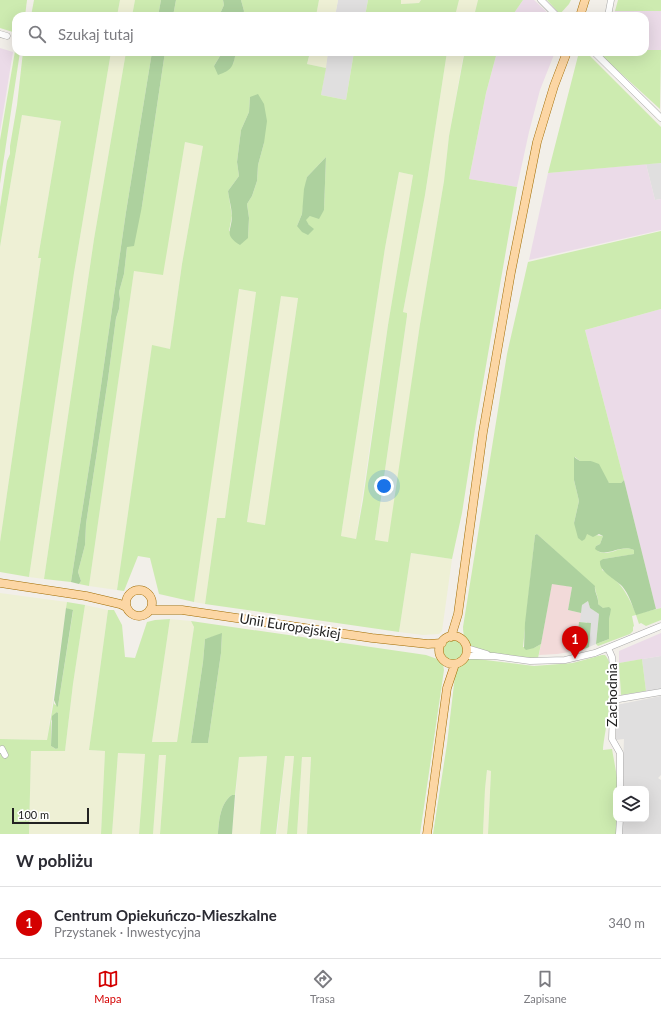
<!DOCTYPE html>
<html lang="pl">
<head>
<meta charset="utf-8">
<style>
  :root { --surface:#fff; --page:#f2f2f3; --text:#2b2b33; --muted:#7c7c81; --line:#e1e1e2; --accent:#d40000 }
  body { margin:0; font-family:Lato,sans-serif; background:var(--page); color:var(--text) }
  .controls { position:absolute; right:12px; bottom:12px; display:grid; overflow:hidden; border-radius:8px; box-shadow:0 4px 16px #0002 }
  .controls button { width:36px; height:36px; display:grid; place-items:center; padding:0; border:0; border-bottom:1px solid var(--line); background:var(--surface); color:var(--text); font:20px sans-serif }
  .scale { position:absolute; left:12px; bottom:10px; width:77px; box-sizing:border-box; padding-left:4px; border:2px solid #222; border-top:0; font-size:11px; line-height:14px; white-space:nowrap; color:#222; -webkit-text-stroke:3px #fff; paint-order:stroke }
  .you { position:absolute; left:384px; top:486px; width:14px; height:14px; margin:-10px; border:3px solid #fff; border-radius:50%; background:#1a73e8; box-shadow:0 0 0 6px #1a73e833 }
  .badge { display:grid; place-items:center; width:26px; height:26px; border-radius:50%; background:var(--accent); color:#fff; font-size:13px; font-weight:700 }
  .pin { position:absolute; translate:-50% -33px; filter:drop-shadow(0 1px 2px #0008) }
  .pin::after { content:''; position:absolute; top:21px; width:14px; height:12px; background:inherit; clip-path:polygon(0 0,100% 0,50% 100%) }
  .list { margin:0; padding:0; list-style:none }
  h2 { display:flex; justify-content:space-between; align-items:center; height:52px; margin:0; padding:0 16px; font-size:17px }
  h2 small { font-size:13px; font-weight:400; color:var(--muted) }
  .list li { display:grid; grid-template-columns:26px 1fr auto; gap:12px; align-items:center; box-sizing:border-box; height:72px; padding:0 16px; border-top:1px solid var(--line) }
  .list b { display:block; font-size:15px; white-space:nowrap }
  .list p { margin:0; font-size:13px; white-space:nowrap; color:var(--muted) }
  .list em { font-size:13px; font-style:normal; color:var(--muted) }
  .icon { flex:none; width:22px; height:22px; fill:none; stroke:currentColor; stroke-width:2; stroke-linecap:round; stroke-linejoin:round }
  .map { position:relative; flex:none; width:661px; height:834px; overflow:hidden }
  .search { position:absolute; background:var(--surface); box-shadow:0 4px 16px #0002; left:12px; right:12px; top:12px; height:44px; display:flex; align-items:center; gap:10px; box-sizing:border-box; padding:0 14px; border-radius:12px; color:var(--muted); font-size:15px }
  .sheet { height:124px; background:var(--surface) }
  nav { display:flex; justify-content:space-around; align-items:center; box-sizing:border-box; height:56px; border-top:1px solid var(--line); background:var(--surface); font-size:11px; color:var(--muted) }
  nav a { display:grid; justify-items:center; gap:2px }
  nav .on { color:var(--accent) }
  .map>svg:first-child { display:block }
  .residential { fill:#e0dfdf }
  .commercial { fill:#f2dad9 }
  .industrial { fill:#ebdbe8 }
  .farmland { fill:#eef0d5 }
  .grass { fill:#cdebb0; fill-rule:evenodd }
  .forest { fill:#add19e }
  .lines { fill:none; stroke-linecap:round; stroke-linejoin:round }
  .minor-casing { stroke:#a9a9a9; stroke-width:7 }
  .major-casing { stroke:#a06b00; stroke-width:9 }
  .minor { stroke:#fff; stroke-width:6 }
  .major { stroke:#fcd6a4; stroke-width:8 }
  .labels { text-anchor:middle; stroke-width:4; stroke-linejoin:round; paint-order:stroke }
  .street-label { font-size:14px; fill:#222; stroke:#fff }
</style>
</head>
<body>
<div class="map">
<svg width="661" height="834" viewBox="0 0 661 834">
  <rect width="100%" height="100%" fill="#f2efe9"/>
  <path class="residential" d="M338 0H368L365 16H335Z
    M328 52H354L346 100 321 95Z
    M661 163V199L655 200 646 164Z
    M588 601 590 608 599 614 596 644 589 647 590 634 587 622H579L582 605Z
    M661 656V689L646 691 642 659Z
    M661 696V775L658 778 661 780V834H621L622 819H646V789H622L624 739 616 740V705Z"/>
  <path class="commercial" d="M552 583 572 587 568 610 581 613 576 651 557 654 539 655Z"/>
  <path class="industrial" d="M523 0H534L551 16H512Z
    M615 11H661V50H645V16H614Z
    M0 48 13 52 0 132Z
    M497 52H555L540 90 529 132 517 187 469 179 486 93Z
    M646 164 655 200 661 199V230L529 260 548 173Z
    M661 309V608L656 609 624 480 585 330Z
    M661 633V656L619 663V651Z"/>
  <path class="farmland" d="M120 0H135L132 16H117Z
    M319 0H338L335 16H316Z
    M401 0H421L419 3 400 4Z
    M459 0H478L474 16H455Z
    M111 52H126L94 239 44 579 29 577 74 273Z
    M310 52H328L326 68 307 64Z
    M447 52H464L449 136 444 181 420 324 389 543 375 541 407 316V313L403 312 425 195Z
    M22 115 61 121 38 258H41L0 542V247Z
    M185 142 203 146 182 264 170 349 152 346 117 590 89 586 134 270 147 272 177 189Z
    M399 172 413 175 388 325 356 539 341 536 385 248Z
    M238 289 256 292 225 518H217L205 604 194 602Z
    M281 295 298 297 266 525 247 523Z
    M411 553 452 559 442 631 439 634 423 635 399 632Z
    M0 593 67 602 47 740 0 739Z
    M85 605 108 610 89 750 105 751 101 834H29L31 750 65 751 73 684Z
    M170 619 191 621 194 627 177 742H152Z
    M118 753 145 754 139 834H112Z
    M159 754 166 755 160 834H153Z
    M267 756 260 834H232L239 757Z
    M285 756H294L287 834H277Z
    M302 757H311L307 834H297Z
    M487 770 491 771 488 834H483L485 789Z"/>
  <path class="grass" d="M0 0H27L25 16H16V33L0 28Z
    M34 0H120L117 16H31Z
    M135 0H161L158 16H132Z
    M176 0H223L224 5 219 16H173Z
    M241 0H319L316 16H243L244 11Z
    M368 0H401V4L419 3 421 0H459L455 16H365Z
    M478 0H523L512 16H474Z
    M547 0H571L569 4 560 14Z
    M618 0H661V11H615Z
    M16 45V52H20L0 184V140Z
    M645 50H661L660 109 604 58 601 52H645Z
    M23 52H111L74 273 29 577 0 572V542L41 258H38L61 121 22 115 0 247V207L7 161 10 154V146L17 105Z
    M126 52H152L126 212 91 455 71 582 44 579 94 239Z
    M165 52H221L220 56 214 66 233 64 236 52H310L307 64 326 68 321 95 346 100 354 52H447L425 195 403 312 407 313V316L375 540 388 542 420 324 444 181 449 136 464 55V52H497L486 93 469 179 517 187 476 423 462 513 452 559 411 553 399 632 205 604 217 518H225L256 292 239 289 194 602 159 594 150 558 138 556 124 591 117 590 152 345 170 349 182 264 203 146 185 142 163 275 134 271 89 586 79 584 81 581 78 572 85 545 86 524 108 379 116 318 119 309 120 299 119 292 124 274 127 247 142 206ZM250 97 264 143 258 165 257 181 252 196 247 204 249 218 248 238 229 231 232 216 228 191 239 176 237 162 241 130 249 112ZM326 157 324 210 310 216 305 220 309 225 297 226 302 214 307 177ZM399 172 413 175 388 325 363 500 356 539 341 536 385 248ZM281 296 298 298 265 525 247 522Z
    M579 52H586L661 127V163L548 173Z
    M661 231V309L585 330 624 480 621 483H609L591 461H580L575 457 574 480 579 501 574 523 587 534 603 536 600 544 596 546 599 552C601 552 604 553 606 553 616 552 624 545 634 550L635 554 603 559 602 570C621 581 628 595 636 614L661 608V620L646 626 641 623 639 624 636 615 632 616 634 626 633 627V631L630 634 598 646 596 644 609 639V620L610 614 598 604C599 597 595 593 595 587L537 534 535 535 523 647 534 648 541 644 538 658C527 658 478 653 470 647 465 642 463 634 463 627L507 354 528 262Z
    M67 602 85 605 73 684 65 751H31L29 834H0V739L47 740 54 700V704L58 706 73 611 66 608ZM57 712 58 713 57 749H56L51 746V721Z
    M108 610H114L122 625 125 657 135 658 147 622 155 620 170 619 152 742H177L194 627 191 621 426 655 440 660 443 664 444 670 420 834H307L311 757H302L297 834H287L294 756H285L276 834H260L267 756 239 757 235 795H232C220 803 219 821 218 834H160L166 755H159L153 834H139L145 754 118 753 112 834H101L105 751 89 750ZM222 634 221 653 208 743H191L203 662 205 639Z
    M443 650a10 10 0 1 1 20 0a10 10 0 1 1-20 0Z
    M602 655H605C620 671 604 730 603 750L612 749 618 783V789H616V819H618L616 834H488L491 771 487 770 485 789 483 834H433L447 744 456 667 469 658 534 666 573 663Z
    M642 659 646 691 621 695 619 663Z"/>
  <path class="forest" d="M161 0H176L173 16H158Z
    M223 0H241L244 11 243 16H219L224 5Z
    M152 52H165L142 206 134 246 127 247 124 274 119 292 120 299 119 309 116 318 108 379 86 524 85 545 78 572 81 581 79 584 71 582 91 455 126 212Z
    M221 52H236C233 67 232 70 218 75L214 66 220 56Z
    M258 94 264 104 267 121 264 143 258 165 257 181 252 196 247 204 249 218 248 238 240 245C224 235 231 232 232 217 232 209 229 199 228 191L239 176 237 162 241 130 249 112 250 97Z
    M326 157 324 210 319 219 310 216 306 220 309 225 314 229 308 235 302 232 297 226 302 214 304 189 307 177Z
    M574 457 580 461H591L599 464 609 483H621L624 480 656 609 636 615C632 605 629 594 622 586 614 578 599 572 600 561L603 559 634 554V550C621 543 606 559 595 549L596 546 600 544 603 536 599 534 593 537 587 534 585 539 582 541 578 538 574 523 579 501 574 480Z
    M537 534 595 586C594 592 599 597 598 604L603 608 609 607 611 609 609 620V639L596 644 599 614 590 608 588 601 582 605 581 613 568 610 572 587 552 584 541 644 534 648 526 650 524 648 525 623 535 535Z
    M66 608 73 610 58 706 57 707 54 700Z
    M579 622 591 623 589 647 587 648 576 651Z
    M222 633 221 653 208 743H191L203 662 205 639Z
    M57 712 58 713V748L56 749 51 746 52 716Z
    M232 795H235L232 834H218C219 821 220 803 232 795Z"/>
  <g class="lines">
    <defs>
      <path id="minor" d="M541 0 557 16
        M608 16 611 0
        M0 34 7 36
        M594 52 661 118
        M467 648 487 654
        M608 648 612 657 614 680 612 739 620 753V789
        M466 656H494L530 661 565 660 595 653 661 626
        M613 700 661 692
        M0 750 2 749 5 755
        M619 834 620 819"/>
      <path id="major" d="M580 16 585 0
        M0 583 86 596 120 604 126 607
        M126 603a13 13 0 1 1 26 0a13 13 0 1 1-26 0Z
        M150 610H182L372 638 428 644 442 643
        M439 650a14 14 0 1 1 28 0a14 14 0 1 1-28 0Z
        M451 637 458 614 483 432 511 272 537 142 554 86 567 52
        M427 834 447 688 455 664"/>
    </defs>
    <use href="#minor" class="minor-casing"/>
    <use href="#major" class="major-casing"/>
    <use href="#minor" class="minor"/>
    <use href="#major" class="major"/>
  </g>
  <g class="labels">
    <g class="street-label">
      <text transform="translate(290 626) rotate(9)" y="5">Unii Europejskiej</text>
      <text transform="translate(612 695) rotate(-90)" y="5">Zachodnia</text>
    </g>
  </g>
</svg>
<div class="controls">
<button><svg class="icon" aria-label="layers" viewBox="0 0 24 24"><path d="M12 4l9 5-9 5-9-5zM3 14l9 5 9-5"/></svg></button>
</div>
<div class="scale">100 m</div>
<div class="you"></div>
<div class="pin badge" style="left:575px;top:659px">1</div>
<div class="search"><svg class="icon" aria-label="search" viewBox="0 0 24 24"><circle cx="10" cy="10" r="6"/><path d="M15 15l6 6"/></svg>Szukaj tutaj</div>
</div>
<section class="sheet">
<h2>W pobliżu<small></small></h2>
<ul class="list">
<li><span class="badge">1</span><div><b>Centrum Opiekuńczo-Mieszkalne</b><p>Przystanek · Inwestycyjna</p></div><em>340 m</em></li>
</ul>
</section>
<nav>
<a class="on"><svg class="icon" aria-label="map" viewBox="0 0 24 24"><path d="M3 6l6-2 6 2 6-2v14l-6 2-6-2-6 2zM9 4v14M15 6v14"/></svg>Mapa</a>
<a><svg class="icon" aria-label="directions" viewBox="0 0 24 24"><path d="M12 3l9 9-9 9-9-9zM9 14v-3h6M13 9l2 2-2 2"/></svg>Trasa</a>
<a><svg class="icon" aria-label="saved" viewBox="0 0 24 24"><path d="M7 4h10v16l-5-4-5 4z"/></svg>Zapisane</a>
</nav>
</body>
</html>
